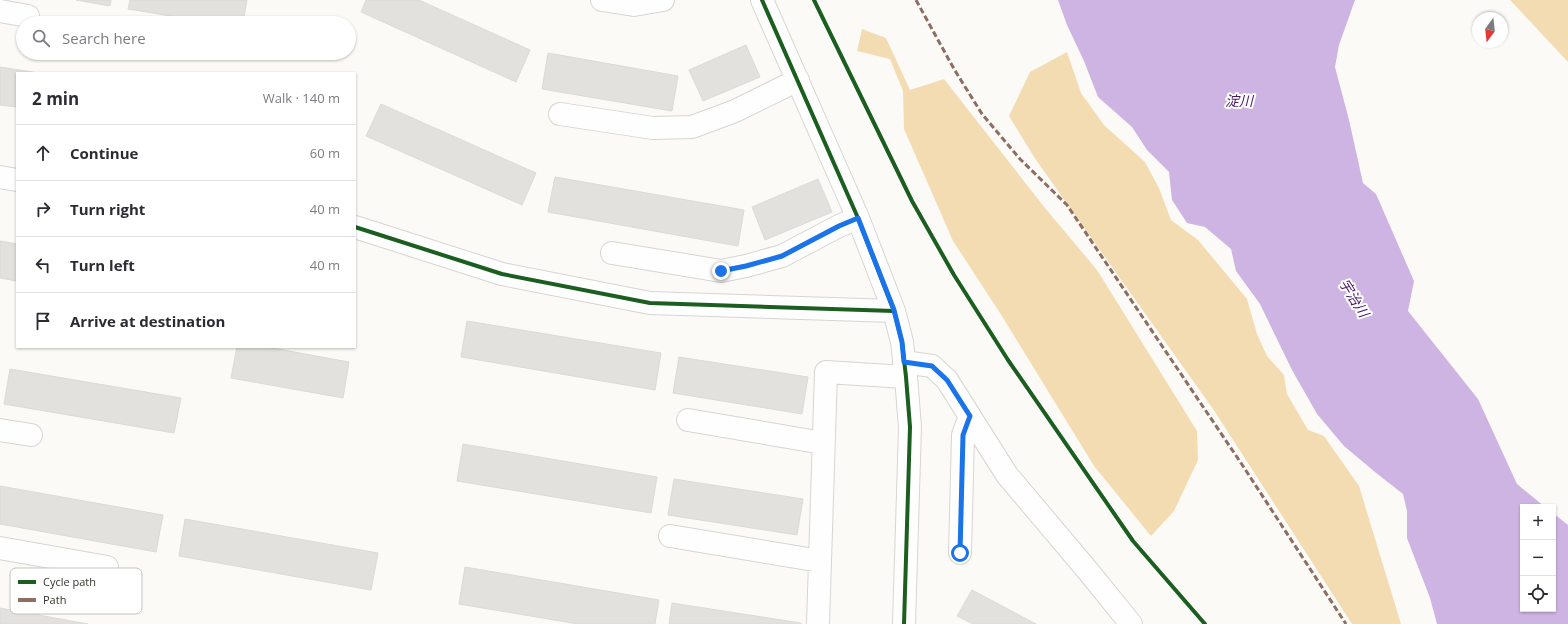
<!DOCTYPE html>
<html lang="en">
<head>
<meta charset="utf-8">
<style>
  :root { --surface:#fff; --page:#f2f2f3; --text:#2b2b33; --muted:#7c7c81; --line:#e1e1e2 }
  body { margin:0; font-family:"Open Sans","Noto Sans JP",sans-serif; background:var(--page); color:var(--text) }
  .controls { position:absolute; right:12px; bottom:12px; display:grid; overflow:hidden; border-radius:0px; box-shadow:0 1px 3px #0004 }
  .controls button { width:36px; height:36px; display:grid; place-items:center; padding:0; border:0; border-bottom:1px solid var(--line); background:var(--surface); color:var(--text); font:20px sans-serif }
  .compass { position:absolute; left:1472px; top:12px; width:36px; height:36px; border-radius:50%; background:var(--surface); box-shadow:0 1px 3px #0004; rotate:195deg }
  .stop { position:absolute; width:12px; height:12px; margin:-9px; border:3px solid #1a73e8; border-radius:50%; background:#fff }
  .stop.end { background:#1a73e8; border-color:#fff; box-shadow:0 1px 4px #0008 }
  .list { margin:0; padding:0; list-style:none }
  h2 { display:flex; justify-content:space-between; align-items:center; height:52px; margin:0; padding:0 16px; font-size:17px }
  h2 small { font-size:13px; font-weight:400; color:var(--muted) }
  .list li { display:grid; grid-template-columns:26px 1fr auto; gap:12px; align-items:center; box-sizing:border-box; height:56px; padding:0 16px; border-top:1px solid var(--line) }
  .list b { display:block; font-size:15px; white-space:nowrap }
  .list em { font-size:13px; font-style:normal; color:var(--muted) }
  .icon { flex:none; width:22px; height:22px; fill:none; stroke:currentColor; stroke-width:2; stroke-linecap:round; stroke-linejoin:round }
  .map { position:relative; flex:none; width:1568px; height:624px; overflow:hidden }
  .search { position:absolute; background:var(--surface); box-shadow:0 1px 3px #0004; left:16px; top:16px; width:340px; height:44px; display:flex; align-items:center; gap:10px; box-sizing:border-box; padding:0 14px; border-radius:22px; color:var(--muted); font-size:15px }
  .panel { position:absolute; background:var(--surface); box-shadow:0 1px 3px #0004; left:16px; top:72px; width:340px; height:276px; border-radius:0px }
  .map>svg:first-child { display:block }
  .forest { fill:#f4dcb2 }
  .water { fill:#ceb4e3 }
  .building { fill:#e3e1dd; stroke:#dcdad6 }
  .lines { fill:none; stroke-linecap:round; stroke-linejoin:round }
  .minor-casing { stroke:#d7d5d1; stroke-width:24 }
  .minor { stroke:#fffefe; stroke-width:22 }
  .quiet { stroke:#8d6e63; stroke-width:3; stroke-dasharray:6 3; stroke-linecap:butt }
  .cycleway-casing { stroke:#fff; stroke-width:6 }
  .cycleway { stroke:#1b5e20; stroke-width:4 }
  .route { stroke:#1a73e8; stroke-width:5 }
  .labels { text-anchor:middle; stroke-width:4; stroke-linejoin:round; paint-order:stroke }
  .water-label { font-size:14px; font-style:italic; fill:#471666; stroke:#fff }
  .key { fill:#fff; stroke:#c2c2c0; stroke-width:1 }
  .key-label { font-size:11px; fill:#35332e }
</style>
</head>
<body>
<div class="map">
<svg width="1568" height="624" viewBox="0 0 1568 624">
  <rect width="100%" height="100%" fill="#fcfaf7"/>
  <path class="forest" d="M1510 0H1568V62Z
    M862 29 886 38 910 90 944 79 1045 208 1097 270 1197 431 1198 460 1174 511 1151 536 1094 466 1000 313 953 241 904 129 903 91 890 59 857 51Z
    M1067 52 1081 93 1104 125 1145 162 1159 188 1171 220 1198 240 1247 299 1257 334 1267 356 1284 375 1287 394 1308 430 1324 436 1359 486 1401 624H1352L1213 409 1036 160 1009 116 1030 72Z"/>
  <path class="water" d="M1058 0H1355L1339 45 1335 67 1349 120 1363 183 1376 194 1414 281 1408 311 1478 399 1517 484 1545 507H1523V609H1553V513L1568 525V624H1437L1430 598 1407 538V511L1403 494 1375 472 1344 446 1317 414 1292 370 1260 304 1236 271 1231 249 1205 227 1187 223 1172 200 1169 172 1147 150 1132 127 1098 97 1084 61 1067 25Z"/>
  <path class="building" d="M76 0H111L110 6Z
    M130 0H247L243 23H214L128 9Z
    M366 0H419L530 50 516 82 361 12Z
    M746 45 760 77 703 101 689 70Z
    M548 53 678 76 672 111 542 89Z
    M0 67 39 73H17V107L0 105Z
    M381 104 536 173 522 205 366 136Z
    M555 177 744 210 738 246 548 212Z
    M818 179 832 212 765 240 752 207Z
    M0 241 17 244V281L0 278Z
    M467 321 661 353 655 390 461 357Z
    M237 347H267L349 362 343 398 231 378Z
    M679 357 808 377 802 414 673 393Z
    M10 369 181 398 174 433 4 404Z
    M463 444 657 477 651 513 457 481Z
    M674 479 803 499 797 535 668 515Z
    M0 486 163 515 156 552 0 524Z
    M185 519 378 553 371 590 179 556Z
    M465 567 659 600 655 624H578L459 604Z
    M972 590 1036 624H973L957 616Z
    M672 603 801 623V624H669Z
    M0 608 88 624H0Z"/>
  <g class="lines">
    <defs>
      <path id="minor" d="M602 0 634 5 663 0
        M762 0 858 218 894 311 902 342 906 377 910 427 904 624
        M0 11 28 16
        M560 114 653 128 692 127 735 111 798 80
        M0 177 17 180
        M355 227 502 274 650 303 894 311
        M612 253 721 271 746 266 782 256 839 226 858 218
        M904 362 932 366 947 380 1007 475 1088 571 1131 624
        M688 420 823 443
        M0 430 31 435
        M670 536 820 561
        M0 548 107 567
        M960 553 963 435 970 416
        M818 624 826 372 906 377"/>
    </defs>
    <use href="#minor" class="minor-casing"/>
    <use href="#minor" class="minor"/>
    <path class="quiet" d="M916 0 954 69 982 114 1020 159 1067 205 1241 463 1346 624"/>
    <defs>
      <path id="cycleway" d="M762 0 858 218 894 311 902 342 906 377 910 427 904 624
        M814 0 912 201 954 275 1008 360 1133 541 1205 624
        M355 227 502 274 650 303 894 311"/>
    </defs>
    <use href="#cycleway" class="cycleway-casing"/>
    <use href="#cycleway" class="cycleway"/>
  </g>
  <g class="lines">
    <path class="route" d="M721 271 746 266 782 256 839 226 858 218 894 310 902 342 904 362 932 366 947 380 970 416 963 435 960 553"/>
  </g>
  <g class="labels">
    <g class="water-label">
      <text x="1239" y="106">淀川</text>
      <text transform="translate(1354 298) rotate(58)" y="5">宇治川</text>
    </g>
  </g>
  <rect x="10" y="568" width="132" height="46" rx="6" class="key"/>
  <rect x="18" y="580" width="18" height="4" fill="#1b5e20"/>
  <rect x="18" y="598" width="18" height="4" fill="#8d6e63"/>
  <g class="key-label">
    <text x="43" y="586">Cycle path</text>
    <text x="43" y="604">Path</text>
  </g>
</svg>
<div class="controls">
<button>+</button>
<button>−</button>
<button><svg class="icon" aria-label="locate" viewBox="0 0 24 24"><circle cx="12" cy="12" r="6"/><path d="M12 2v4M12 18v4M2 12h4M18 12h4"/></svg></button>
</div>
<svg class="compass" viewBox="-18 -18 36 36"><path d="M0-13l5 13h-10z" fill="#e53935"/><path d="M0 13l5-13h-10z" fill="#7c7c81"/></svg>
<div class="stop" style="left:960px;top:553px"></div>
<div class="stop end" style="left:721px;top:271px"></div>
<div class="search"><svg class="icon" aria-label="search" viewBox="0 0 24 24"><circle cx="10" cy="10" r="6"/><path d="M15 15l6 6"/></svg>Search here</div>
<section class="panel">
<h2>2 min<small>Walk · 140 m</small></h2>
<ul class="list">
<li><svg class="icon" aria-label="ahead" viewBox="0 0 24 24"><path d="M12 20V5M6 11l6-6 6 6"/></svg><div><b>Continue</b></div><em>60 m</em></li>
<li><svg class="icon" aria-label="right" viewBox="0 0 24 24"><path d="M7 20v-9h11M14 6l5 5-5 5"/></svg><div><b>Turn right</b></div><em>40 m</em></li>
<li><svg class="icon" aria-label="left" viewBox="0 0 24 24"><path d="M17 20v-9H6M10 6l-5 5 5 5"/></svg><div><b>Turn left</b></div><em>40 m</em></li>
<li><svg class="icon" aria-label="arrive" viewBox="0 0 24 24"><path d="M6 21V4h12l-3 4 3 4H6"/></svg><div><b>Arrive at destination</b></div></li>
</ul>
</section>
</div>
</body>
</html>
